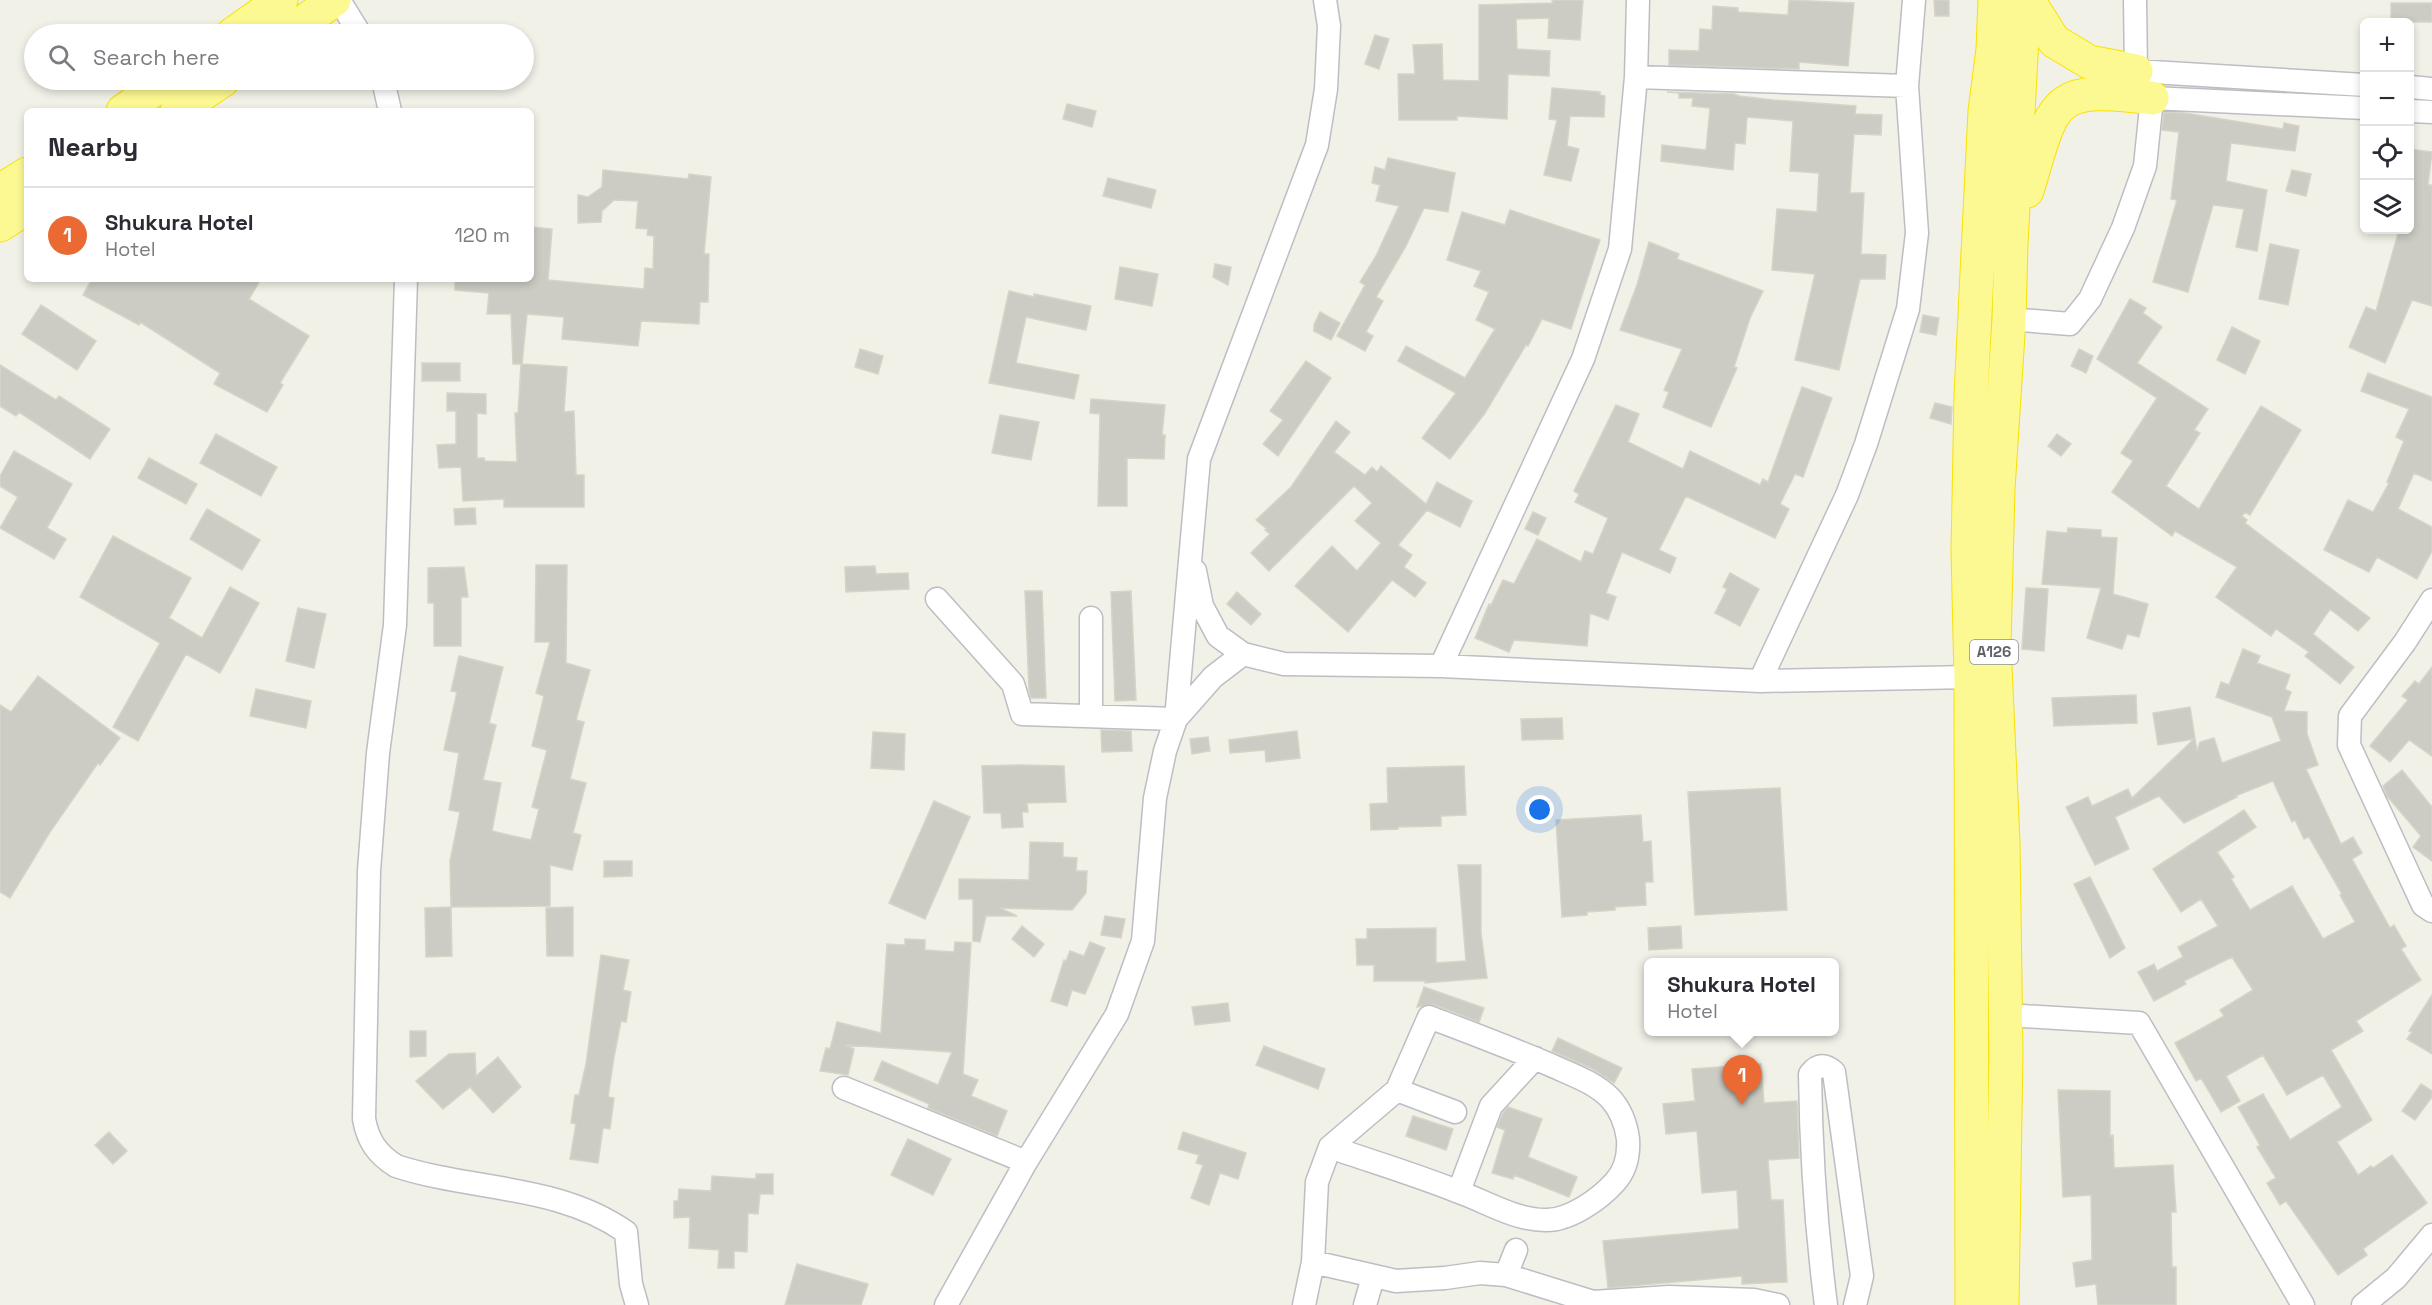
<!DOCTYPE html>
<html lang="en">
<head>
<meta charset="utf-8">
<style>
  :root { --surface:#fff; --page:#f7f7f7; --text:#2b2b33; --muted:#7c7c81; --line:#e1e1e2; --accent:#eb6a34 }
  body { margin:0; font-family:"Space Grotesk",sans-serif; background:var(--page); color:var(--text) }
  .controls { position:absolute; right:18px; top:18px; display:grid; overflow:hidden; border-radius:9px; box-shadow:0 3px 9px #0003 }
  .controls button { width:54px; height:54px; display:grid; place-items:center; padding:0; border:0; border-bottom:2px solid var(--line); background:var(--surface); color:var(--text); font:30px sans-serif }
  .you { position:absolute; left:1540px; top:810px; width:21px; height:21px; margin:-15px; border:4px solid #fff; border-radius:50%; background:#1a73e8; box-shadow:0 0 0 9px #1a73e833 }
  .badge { display:grid; place-items:center; width:39px; height:39px; border-radius:50%; background:var(--accent); color:#fff; font-size:20px; font-weight:700 }
  .pin { position:absolute; translate:-50% -50px; filter:drop-shadow(0 2px 3px #0008) }
  .pin::after { content:''; position:absolute; top:32px; width:21px; height:18px; background:inherit; clip-path:polygon(0 0,100% 0,50% 100%) }
  .popup { position:absolute; left:1644px; top:958px; width:195px; height:78px; box-sizing:border-box; display:grid; place-content:center; border-radius:9px; background:var(--surface); filter:drop-shadow(0 2px 4px #0005); font-size:20px; white-space:nowrap; color:var(--muted) }
  .popup b { font-size:22px; color:var(--text) }
  .popup::after { content:''; position:absolute; left:50%; top:100%; margin-left:-12px; border:12px solid transparent; border-top-color:var(--surface) }
  .list { margin:0; padding:0; list-style:none }
  h2 { display:flex; justify-content:space-between; align-items:center; height:78px; margin:0; padding:0 24px; font-size:26px }
  h2 small { font-size:20px; font-weight:400; color:var(--muted) }
  .list li { display:grid; grid-template-columns:39px 1fr auto; gap:18px; align-items:center; box-sizing:border-box; height:96px; padding:0 24px; border-top:2px solid var(--line) }
  .list b { display:block; font-size:22px; white-space:nowrap }
  .list p { margin:0; font-size:20px; white-space:nowrap; color:var(--muted) }
  .list em { font-size:20px; font-style:normal; color:var(--muted) }
  .icon { flex:none; width:33px; height:33px; fill:none; stroke:currentColor; stroke-width:2; stroke-linecap:round; stroke-linejoin:round }
  .map { position:relative; flex:none; width:2432px; height:1305px; overflow:hidden }
  .search { position:absolute; background:var(--surface); box-shadow:0 3px 9px #0003; left:24px; top:24px; width:510px; height:66px; display:flex; align-items:center; gap:15px; box-sizing:border-box; padding:0 21px; border-radius:33px; color:var(--muted); font-size:22px }
  .panel { position:absolute; background:var(--surface); box-shadow:0 3px 9px #0003; left:24px; top:108px; width:510px; height:174px; border-radius:9px }
  .map>svg:first-child { display:block }
  .building { fill:#ccccc4; stroke:#d6d4c6; stroke-width:1.5 }
  .lines { fill:none; stroke-linecap:round; stroke-linejoin:round }
  .minor-casing { stroke:#bcbec3; stroke-width:25 }
  .highway-casing { stroke:#f9e100; stroke-width:35 }
  .minor { stroke:#fff; stroke-width:22 }
  .highway { stroke:#fdf992; stroke-width:33 }
  .labels { text-anchor:middle; stroke-width:4.5; stroke-linejoin:round; paint-order:stroke }
  .shield { fill:#fff; stroke:#8f9095; stroke-width:1.5 }
  .shield-label { font-size:15px; font-weight:bold; fill:#5f6168 }
</style>
</head>
<body>
<div class="map">
<svg width="2432" height="1305" viewBox="0 0 2432 1305">
  <rect width="100%" height="100%" fill="#f1f1e8"/>
  <path class="building" d="M1552 0H1583L1580 40 1548 38 1549 18 1516 19 1517 49 1550 51 1549 76 1508 74 1507 119 1457 116V120H1399L1398 74H1415L1413 45 1442 44 1443 80 1479 81V5L1553 3Z
    M1789 0 1854 3 1848 66 1799 62V69L1669 65V50L1699 51 1700 29 1712 30 1713 6 1738 8V12L1788 15Z
    M1934 0H1949V16H1935Z
    M2391 3H2432V22H2391Z
    M1375 35 1389 39 1379 69 1365 64Z
    M1552 88 1600 92V95L1605 96 1604 117 1570 116 1567 146 1579 149 1571 181 1544 175 1557 120 1549 119Z
    M1667 92 1734 94 1739 96 1773 100 1856 106 1855 114 1882 115 1881 135 1854 134 1850 193H1864L1861 254 1886 255 1885 279H1860L1839 370 1795 360 1815 274 1772 270 1777 209 1817 212 1819 173 1790 171 1793 121 1747 117 1745 144 1735 143 1733 170 1661 161 1662 145 1706 150 1710 108 1692 106 1693 98H1679V93Z
    M1067 104 1096 111 1092 127 1063 119Z
    M2164 112 2185 113 2283 129 2284 123 2299 126 2295 151 2231 143 2226 181 2267 190 2257 251 2236 247 2244 209 2213 205 2188 292 2153 282 2177 200 2171 199 2179 132 2162 130Z
    M2409 149 2432 152 2428 185H2432V306L2412 300 2385 363 2349 347 2366 307 2376 311 2399 230H2409Z
    M1388 158 1455 173 1448 212 1424 208 1406 246 1376 297 1383 301 1366 332 1373 336 1365 351 1337 336 1365 285 1360 282 1376 256 1399 206 1376 201 1380 185 1372 183 1375 167 1385 170Z
    M603 170 688 179 689 174 711 177 704 254H709L708 302H700L699 324 641 321 638 346 562 339 564 317 527 314 522 364 567 367 564 412 574 411 576 475H584V507H504V499L463 501 461 467 439 468 437 445 456 444V411H447V393L486 394V414L477 413V458H484L485 461 517 462 515 413H518L521 364H513L511 314H487L489 293 455 290V279H531V227L552 229 548 280 644 289 645 268 653 269 654 236 647 235 648 229 636 228 638 201 614 200 602 211 601 222 578 223V195L588 197 602 187Z
    M2292 170 2311 174 2306 196 2286 191Z
    M1108 178 1156 190 1151 208 1103 196Z
    M1510 210 1600 240 1571 329 1542 319 1528 346 1526 345 1485 413 1450 459 1422 438 1456 393 1398 361 1406 346 1465 378 1495 329 1476 320 1489 292 1474 286 1481 271 1447 260 1462 212 1505 225Z
    M1649 242 1679 254 1677 259 1763 291 1750 318 1734 367 1737 368 1711 427 1663 407 1669 392 1664 390 1682 349 1620 330 1637 285Z
    M2270 244 2299 250 2288 305 2259 299Z
    M1215 264 1231 267 1228 285 1213 277Z
    M1120 267 1158 274 1152 306 1115 299Z
    M92 279H261L249 299 309 336 280 383 283 385 267 412 214 384 220 373 140 322 139 325 83 295Z
    M1009 291 1034 297V294L1091 306 1086 330 1026 317 1016 363 1079 375 1074 399 989 383Z
    M2130 299 2146 308 2143 313 2162 327 2137 363 2208 409 2194 430 2200 433 2166 486 2199 509 2261 406 2301 430 2250 515 2245 512 2242 516 2247 520 2245 523 2370 618 2358 631 2330 609 2313 634 2354 667 2340 684 2305 656 2309 652 2276 629 2271 636 2216 597 2237 567 2175 531 2172 536 2112 492 2133 461 2121 453 2157 398 2097 359Z
    M41 305 96 341 77 370 22 334Z
    M1320 312 1340 323 1331 340 1314 331V325Z
    M1923 315 1939 318 1936 335 1920 332Z
    M2232 327 2260 341 2245 374 2217 360Z
    M860 349 883 356 878 374 855 367Z
    M2079 349 2093 356 2086 373 2071 366Z
    M1306 361 1331 378 1278 456 1263 444 1283 420 1270 411Z
    M422 363H460V381H422Z
    M0 365 56 400 59 396 110 429 90 459 19 412 16 416 0 406Z
    M2368 373 2432 397V481L2414 473 2398 509 2432 527V551L2417 579 2377 557 2369 572 2324 550 2348 500 2373 512 2389 483 2387 482 2404 441 2396 437 2409 409 2361 391Z
    M1802 387 1832 398 1803 477 1795 474 1780 504 1789 509 1775 538 1686 496 1659 550 1676 558 1670 573 1622 552 1606 593 1616 597 1608 620 1590 613 1587 646 1514 640 1509 652 1475 638 1489 604 1491 605 1503 580 1514 584 1537 539 1581 562 1585 551 1593 554 1608 518 1575 502 1579 494 1574 491 1616 405 1639 414 1628 442 1683 469 1690 451 1760 485 1763 479 1768 482Z
    M1091 399 1165 405 1162 435H1165L1164 459 1127 458V506H1098L1100 414 1090 413Z
    M1935 403 1952 407 1951 424 1930 418Z
    M1000 415 1039 422 1031 460 992 453Z
    M1336 421 1350 432 1334 452 1365 475 1372 467 1377 472 1381 466 1426 504 1437 482 1472 501 1460 527 1427 510 1398 545 1412 555 1404 567 1426 583 1415 597 1392 580 1348 632 1295 586 1332 546 1357 571 1381 543 1355 521 1372 503 1354 486 1269 571 1251 553 1270 534 1265 530 1267 529 1256 520 1291 487Z
    M216 434 277 467 261 496 200 463Z
    M2057 434 2071 444 2061 456 2048 446Z
    M14 451 72 484 47 528 66 539 54 559 0 528 18 497 0 486V476Z
    M149 458 197 484 186 504 138 478Z
    M475 508 476 524 455 525 454 509Z
    M207 509 260 540 242 570 190 539Z
    M1533 512 1546 518 1538 535 1525 529Z
    M2068 528 2101 530V537L2117 538 2113 594 2148 604 2139 637 2127 634 2122 649 2087 638 2101 588 2042 584 2047 531 2067 533Z
    M113 536 191 578 169 618 202 638 230 587 259 603 220 673 186 654 138 741 113 727 160 643 80 597Z
    M536 565H567L566 663 590 670 576 720 584 722 570 779 586 783 573 833 581 835 572 870 550 865V906L451 907 450 861 460 812 449 810 459 753 444 750 457 692 451 691 459 656 503 667 489 723 496 725 483 780 501 783 492 831 531 840 539 809 532 807 547 750 532 746 544 696 536 693 550 642H535Z
    M875 566 876 574 908 573 909 589 846 592 845 567Z
    M464 567 468 597H461V646H434V603H428V568Z
    M1730 573 1759 589 1740 626 1715 613 1727 589 1723 587Z
    M2026 588 2048 589 2044 651 2022 649Z
    M1025 591H1042L1046 698H1031L1029 690Z
    M1131 591 1136 700 1115 701 1111 592Z
    M1237 592 1261 614 1251 625 1227 604Z
    M298 608 326 614 314 668 286 661Z
    M2243 649 2260 656 2257 663 2290 675 2285 689 2291 692 2284 711 2307 712V734L2318 765 2306 769 2341 844 2353 837 2362 853 2352 859 2390 928 2394 925 2406 946 2401 949 2421 980 2356 1021 2363 1031 2331 1050 2372 1120 2337 1142 2358 1175 2371 1166 2373 1168 2392 1155 2427 1203 2363 1249 2367 1255 2338 1275 2286 1201 2280 1205 2267 1183 2276 1178 2257 1147 2260 1145 2238 1107 2263 1094 2290 1140 2342 1107 2323 1075 2287 1095 2263 1055 2226 1076 2240 1101 2221 1112 2201 1078 2196 1081 2175 1043 2224 1016 2220 1010 2253 990 2232 957 2184 981 2186 984 2154 1001 2138 972 2154 964 2157 971 2183 957 2178 947 2218 926 2201 899 2181 912 2153 869 2244 810 2256 827 2217 852 2234 877 2231 879 2250 910 2292 886 2323 939 2355 922 2340 895 2342 894 2309 837 2304 839 2295 820 2292 822 2273 781 2235 796 2237 797 2184 823 2159 796 2115 817 2129 849 2095 865 2066 807 2088 797 2092 806 2128 789 2132 798 2194 739 2158 745 2153 713 2190 707 2197 751 2200 742 2214 738 2222 763 2281 741 2272 717 2216 697 2221 682 2229 685Z
    M2432 667V756L2409 740 2390 762 2370 746 2408 700 2402 696 2415 681 2419 684Z
    M38 676 120 738 100 765 98 763 50 832 10 898 0 892V705L11 712Z
    M256 689 311 701 306 728 250 716Z
    M2136 695 2137 723 2054 726 2052 698Z
    M1562 718 1563 739 1522 740 1521 719Z
    M1101 730 1131 731 1132 751 1102 752Z
    M1297 731 1300 758 1266 762 1265 750 1230 753 1229 740Z
    M873 732 905 734 904 770 871 768Z
    M1208 737 1210 751 1192 754 1190 739Z
    M1020 765 1064 766 1066 802 1027 803 1028 812H1022L1023 827 1002 828 1001 813H984L982 766Z
    M1464 766 1466 815 1441 816V826L1398 827V829L1371 830 1370 804 1388 803 1387 768Z
    M2402 770 2432 807V861L2413 847 2421 836 2387 796 2383 786Z
    M1780 788 1787 910 1695 915 1688 792Z
    M934 801 970 817 925 919 889 903Z
    M1641 815 1643 842 1651 841 1653 882H1645L1646 905 1615 907V910L1587 912V915L1562 917 1556 820Z
    M1030 842 1063 843V857L1077 858 1076 871H1087L1086 893 1072 910 1000 908 1017 916H986L980 942 973 941V899H959V879L1029 880Z
    M604 861H632V876L604 877Z
    M1458 865H1481V933L1487 978 1425 983 1426 981H1374V965H1357L1356 939H1367V929L1436 928V963L1466 961Z
    M2090 877 2125 948 2110 958 2074 884Z
    M451 907 452 956 426 957 425 908Z
    M573 907V956H547L546 908Z
    M1105 916 1125 919 1121 938 1101 935Z
    M1022 926 1044 944 1034 957 1012 939Z
    M1681 926 1682 948 1649 950 1648 928Z
    M905 939 925 940V950L954 952 955 942 971 943 963 1074 978 1080 971 1096 1007 1111 997 1136 928 1108 929 1104 874 1080 882 1061 938 1085 952 1052 845 1045 854 1049 848 1075 820 1071 826 1048 830 1049 837 1022 881 1033 887 944 905 945Z
    M1090 942 1105 948 1085 994 1072 990 1067 1006 1051 1001 1064 960 1066 961 1070 951 1084 956Z
    M601 955 629 960 623 990 631 992 626 1022 621 1021 614 1057 608 1097 614 1098 610 1129 603 1128 598 1163 570 1159 576 1124 571 1123 575 1095H579L586 1064Z
    M1424 987 1484 1008 1479 1022 1433 1004 1417 1007Z
    M2432 995V1054L2407 1039 2412 1032 2409 1031Z
    M1228 1003 1230 1021 1195 1025 1192 1007Z
    M410 1031H426V1056L410 1057Z
    M1558 1038 1622 1068 1614 1083 1591 1068 1552 1051Z
    M1264 1046 1325 1069 1318 1089 1256 1065Z
    M475 1053 476 1076 498 1057 521 1087 493 1113 470 1087 443 1109 416 1081 449 1054Z
    M1761 1064 1764 1103 1797 1101 1799 1158 1768 1160 1771 1200H1783L1787 1282 1742 1284V1276L1608 1288 1603 1241 1739 1229 1737 1190 1702 1193 1697 1131 1666 1134 1663 1104 1695 1101 1692 1069Z
    M2421 1084 2432 1091V1097L2415 1120 2402 1111Z
    M2058 1090 2110 1091V1136L2113 1135 2114 1168 2173 1165 2176 1212H2171L2172 1267H2176V1305H2098L2096 1284 2076 1287 2073 1263 2092 1260 2091 1195 2063 1197Z
    M1508 1107 1542 1119 1528 1157 1577 1177 1569 1197 1514 1175 1513 1179 1492 1173 1505 1130 1497 1127 1503 1113Z
    M1413 1116 1453 1129 1446 1150 1406 1136Z
    M109 1132 127 1151 113 1164 95 1145Z
    M1183 1132 1246 1153 1238 1179 1220 1173 1209 1205 1191 1198 1203 1165 1196 1163 1199 1155 1178 1149Z
    M908 1139 951 1159 933 1195 891 1175Z
    M756 1174H773V1194H760L758 1214 748 1213 747 1252 734 1251V1268H718L719 1250 689 1248 690 1217 674 1218V1201H678L679 1189 711 1191 712 1176 756 1179Z
    M797 1264 868 1284 861 1305H785Z"/>
  <g class="lines">
    <defs>
      <path id="minor" d="M339 0 360 34
        M2135 0 2136 71 2364 85
        M1636 77 1907 86
        M383 80 390 111
        M2410 87 2432 89
        M2410 111 2432 112
        M406 279 395 625 378 753 369 871 364 1119C368 1141 377 1154 396 1166 472 1191 558 1184 626 1232L631 1284 637 1305
        M2009 319 2070 324 2090 299 2123 228 2145 166 2152 98 2364 108
        M1195 571 1202 606 1218 636 1243 654 1284 664 1441 666 1760 681 1971 677
        M937 599 1013 684 1022 714 1176 719 1213 677 1243 654
        M2432 600 2405 642 2350 716 2349 745 2423 905 2432 911
        M1441 666 1583 359 1620 249 1636 77 1638 0
        M1760 681 1847 495 1866 444 1908 309 1917 233 1907 86 1914 0
        M1091 715V618
        M2006 1015 2139 1023 2303 1305
        M844 1088 1026 1162
        M1397 1090 1455 1112
        M1459 1191 1491 1106 1535 1058
        M1313 1262 1396 1281 1445 1278 1480 1273 1506 1275 1593 1302 1669 1297 1754 1300 1778 1305
        M1506 1275 1516 1250
        M946 1305 1026 1162 1117 1014 1143 941 1155 798 1165 751 1176 719 1199 459 1317 145 1326 89 1329 26 1325 0
        M1304 1305 1313 1262 1317 1182 1330 1147 1397 1090 1429 1017C1471 1033 1514 1049 1555 1067 1575 1076 1595 1083 1610 1098 1621 1110 1626 1124 1628 1139 1629 1154 1626 1170 1615 1182 1600 1199 1569 1221 1545 1220 1515 1220 1487 1202 1459 1192 1417 1175 1373 1162 1330 1147
        M1365 1305 1373 1277
        M1826 1305C1816 1228 1811 1152 1810 1074 1818 1064 1825 1064 1834 1072L1862 1276 1855 1305
        M2363 1305 2396 1278 2432 1235"/>
      <path id="highway" d="M2028 0 2054 41 2089 62 2136 71
        M233 34 281 0
        M287 34 334 0
        M123 111 168 80
        M177 111 223 80
        M0 191 27 174
        M2027 191C2054 101 2050 84 2152 98
        M0 225 27 208
        M1972 1305 1971 677 1968 552 1971 395 1985 111 1993 49 1995 0
        M2002 1305 2006 1051 2003 842 1994 645 1998 489 2009 319 2011 244 2024 0"/>
    </defs>
    <use href="#minor" class="minor-casing"/>
    <use href="#highway" class="highway-casing"/>
    <use href="#minor" class="minor"/>
    <use href="#highway" class="highway"/>
  </g>
  <g class="labels">
    <rect class="shield" x="1970" y="640" width="48" height="24" rx="4.5"/>
    <g class="shield-label">
      <text x="1994" y="657">A126</text>
    </g>
  </g>
</svg>
<div class="controls">
<button>+</button>
<button>−</button>
<button><svg class="icon" aria-label="locate" viewBox="0 0 24 24"><circle cx="12" cy="12" r="6"/><path d="M12 2v4M12 18v4M2 12h4M18 12h4"/></svg></button>
<button><svg class="icon" aria-label="layers" viewBox="0 0 24 24"><path d="M12 4l9 5-9 5-9-5zM3 14l9 5 9-5"/></svg></button>
</div>
<div class="you"></div>
<div class="pin badge" style="left:1742px;top:1105px">1</div>
<div class="popup"><b>Shukura Hotel</b>Hotel</div>
<div class="search"><svg class="icon" aria-label="search" viewBox="0 0 24 24"><circle cx="10" cy="10" r="6"/><path d="M15 15l6 6"/></svg>Search here</div>
<section class="panel">
<h2>Nearby<small></small></h2>
<ul class="list">
<li><span class="badge">1</span><div><b>Shukura Hotel</b><p>Hotel</p></div><em>120 m</em></li>
</ul>
</section>
</div>
</body>
</html>
